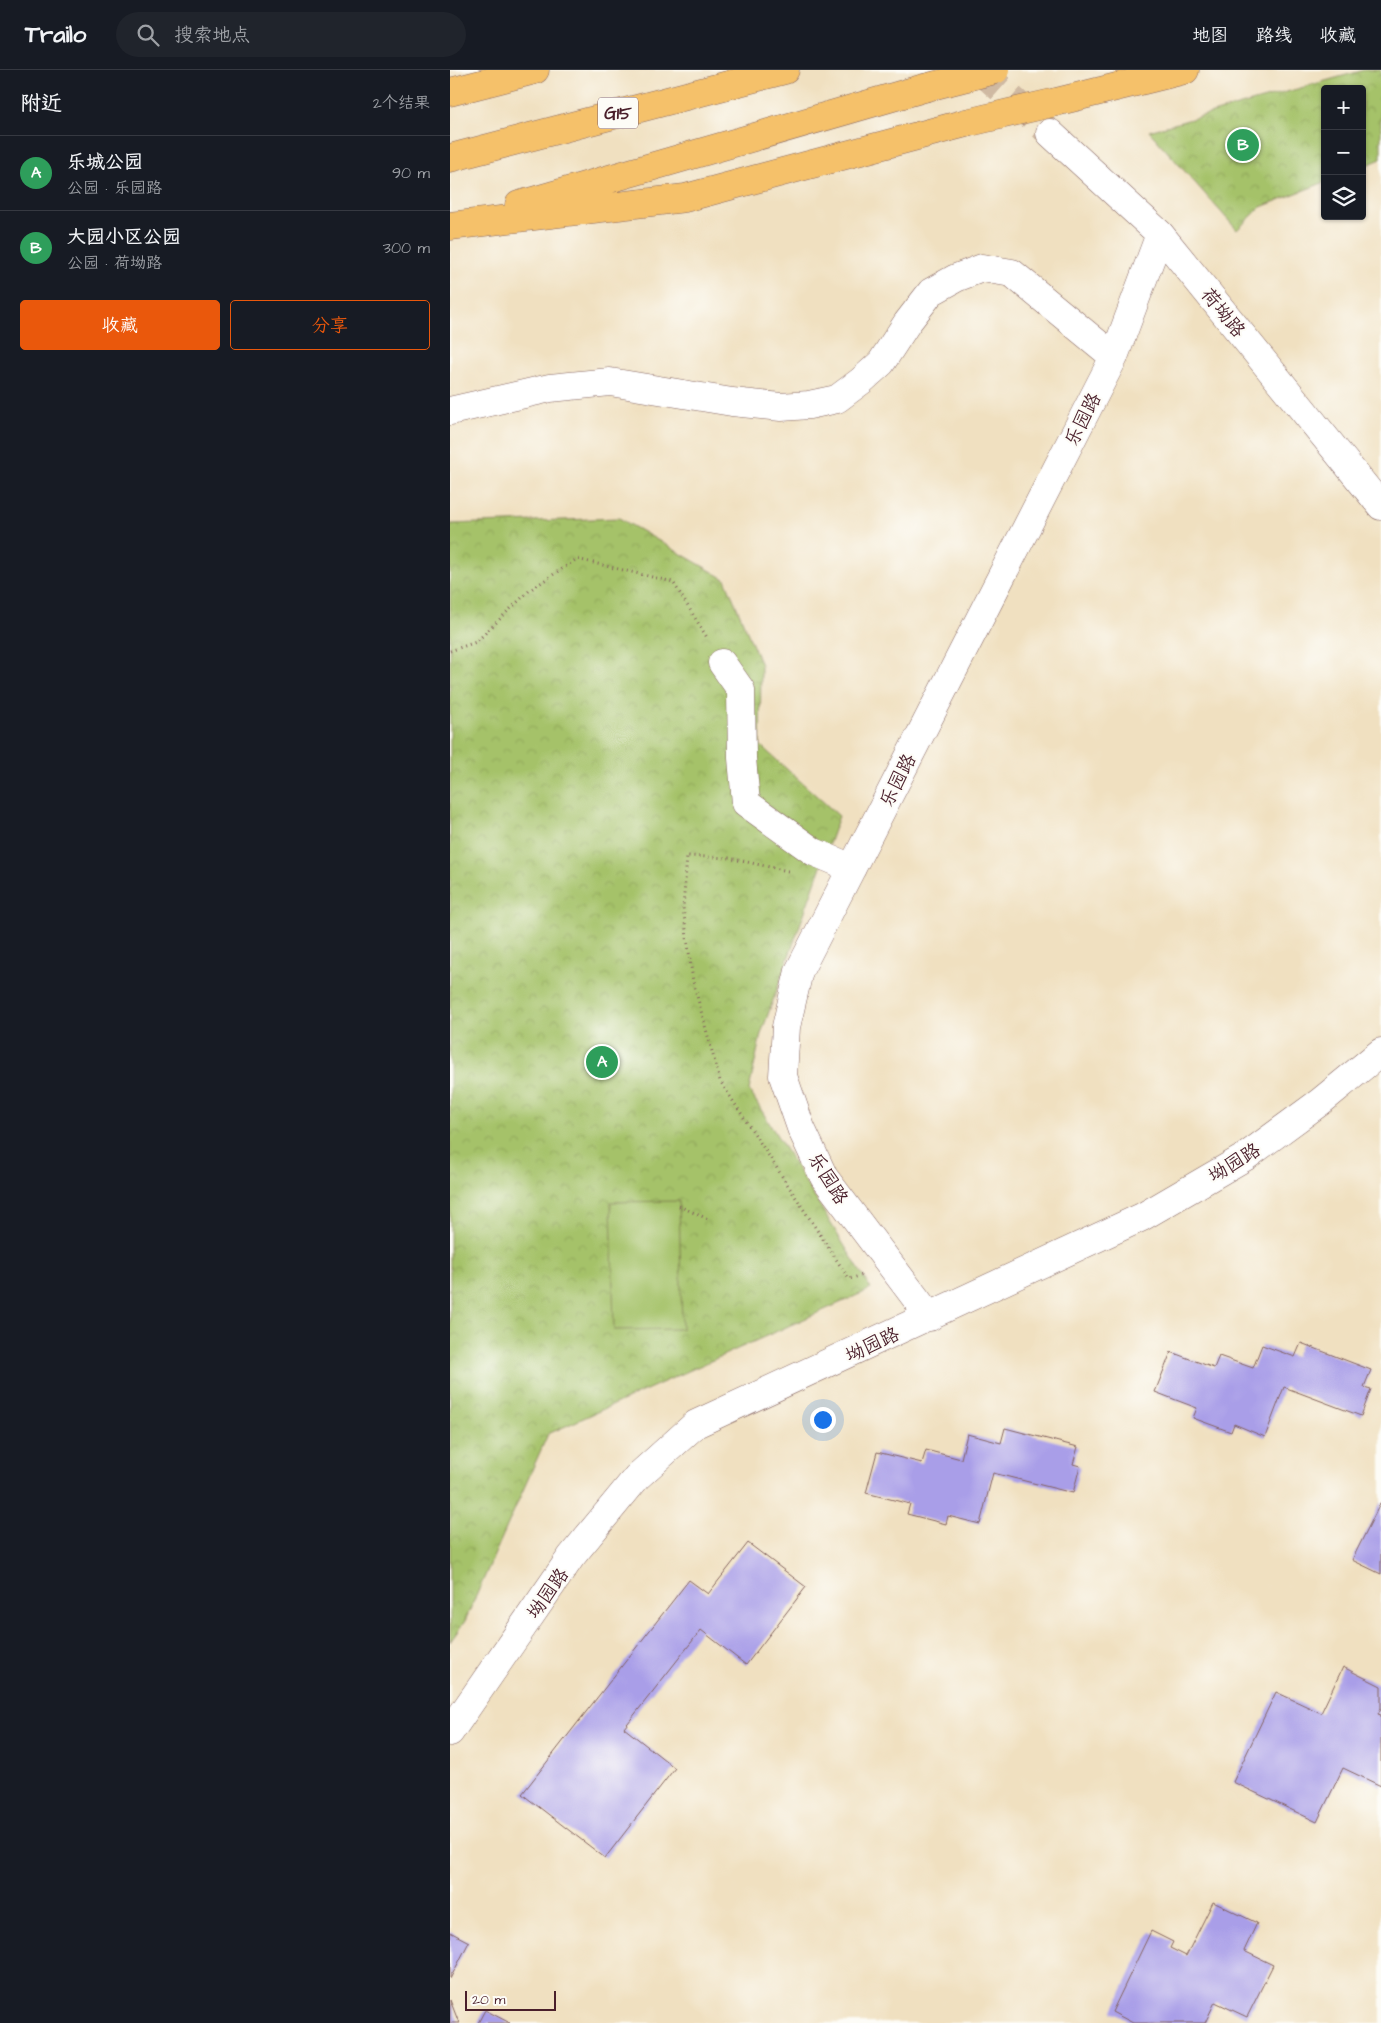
<!DOCTYPE html>
<html lang="zh">
<head>
<meta charset="utf-8">
<style>
  :root { --surface:#171b24; --page:#20242c; --text:#f1f3f6; --muted:#9ea1a6; --line:#363941; --accent:#ea580c }
  body { margin:0; font-family:"Architects Daughter","LXGW WenKai TC",sans-serif; background:var(--page); color:var(--text) }
  .controls { position:absolute; right:15px; top:15px; display:grid; overflow:hidden; border-radius:5px; box-shadow:0 1px 4px #0004 }
  .controls button { width:45px; height:45px; display:grid; place-items:center; padding:0; border:0; border-bottom:1px solid var(--line); background:var(--surface); color:var(--text); font:25px sans-serif }
  .scale { position:absolute; left:15px; bottom:12px; width:91px; box-sizing:border-box; padding-left:5px; border:2px solid #4a1f2b; border-top:0; font-size:14px; line-height:18px; white-space:nowrap; color:#4a1f2b; -webkit-text-stroke:4px #fdfcf7; paint-order:stroke }
  .you { position:absolute; left:372px; top:1349px; width:18px; height:18px; margin:-12px; border:4px solid #fff; border-radius:50%; background:#1a73e8; box-shadow:0 0 0 8px #1a73e833 }
  .badge { display:grid; place-items:center; width:32px; height:32px; border-radius:50%; background:var(--accent); color:#fff; font-size:16px; font-weight:700 }
  .pin { position:absolute; translate:-50% -50%; border:2px solid #fff; box-shadow:0 1px 5px #0006 }
  .list { margin:0; padding:0; list-style:none }
  h2 { display:flex; justify-content:space-between; align-items:center; height:65px; margin:0; padding:0 20px; font-size:21px }
  h2 small { font-size:16px; font-weight:400; color:var(--muted) }
  .list li { display:grid; grid-template-columns:32px 1fr auto; gap:15px; align-items:center; box-sizing:border-box; height:75px; padding:0 20px; border-top:1px solid var(--line) }
  .list b { display:block; font-size:19px; white-space:nowrap }
  .list p { margin:0; font-size:16px; white-space:nowrap; color:var(--muted) }
  .list em { font-size:16px; font-style:normal; color:var(--muted) }
  .actions { display:flex; gap:10px; padding:15px 20px }
  .actions a { flex:1; padding:11px 0; border:1px solid var(--accent); border-radius:5px; text-align:center; font-size:18px; color:var(--accent) }
  .actions .main { background:var(--accent); color:#fff }
  .icon { flex:none; width:28px; height:28px; fill:none; stroke:currentColor; stroke-width:2; stroke-linecap:round; stroke-linejoin:round }
  .map { position:relative; flex:none; width:931px; height:1953px; overflow:hidden }
  header { display:flex; align-items:center; gap:30px; box-sizing:border-box; height:70px; padding:0 25px; background:var(--surface); border-bottom:1px solid var(--line) }
  header strong { font-size:24px }
  nav { display:flex; gap:28px; margin-inline-start:auto; font-size:18px }
  .search { width:350px; height:45px; background:var(--page); display:flex; align-items:center; gap:12px; box-sizing:border-box; padding:0 18px; border-radius:28px; color:var(--muted); font-size:19px }
  main { display:flex }
  aside { flex:1; background:var(--surface) }
  .map>svg:first-child { display:block }
  .park { fill:url(#park-crowns); stroke:#78704a }
  .pitch { fill:#a5c269; stroke:#78704a }
  .building { fill:#a99ee8 }
  .lines { fill:none; stroke-linecap:round; stroke-linejoin:round }
  .minor-tunnel { stroke:#cfb9a2; stroke-width:28; stroke-dasharray:28 14; stroke-linecap:butt }
  .minor-casing { stroke:#84635f; stroke-width:29 }
  .highway-casing { stroke:#84635f; stroke-width:29 }
  .path { stroke:#84635f; stroke-width:3; stroke-dasharray:1 4; stroke-linecap:butt }
  .minor { stroke:#fff; stroke-width:28 }
  .highway { stroke:#f5c16b; stroke-width:28 }
  .highway-bridge-casing { stroke:#84635f; stroke-width:29; stroke-linecap:butt }
  .highway-bridge { stroke:#f5c16b; stroke-width:28 }
  .labels { text-anchor:middle; stroke-width:4.5; stroke-linejoin:round; paint-order:stroke }
  .shield { fill:#fdfcf7; stroke:#806168; stroke-width:1 }
  .shield-label { font-size:18px; font-weight:bold; fill:#4a1f2b }
  .street-label { font-size:19px; fill:#4a1f2b; stroke:#fdfcf7 }
</style>
</head>
<body>
<header>
<strong>Trailo</strong>
<div class="search"><svg class="icon" aria-label="search" viewBox="0 0 24 24"><circle cx="10" cy="10" r="6"/><path d="M15 15l6 6"/></svg>搜索地点</div>
<nav><a>地图</a><a>路线</a><a>收藏</a></nav>
</header>
<main>
<aside>
<h2>附近<small>2个结果</small></h2>
<ul class="list">
<li><span class="badge" style="background:#2e9e5b">A</span><div><b>乐城公园</b><p>公园 · 乐园路</p></div><em>90 m</em></li>
<li><span class="badge" style="background:#2e9e5b">B</span><div><b>大园小区公园</b><p>公园 · 荷坳路</p></div><em>300 m</em></li>
</ul>
<div class="actions"><a class="main">收藏</a><a>分享</a></div>
</aside>
<div class="map">
<svg width="931" height="1953" viewBox="0 0 931 1953">
  <defs>
    <pattern id="park-crowns" width="20" height="18" patternUnits="userSpaceOnUse" patternTransform="scale(1.25)"><rect width="20" height="18" fill="#a5c269"/><path d="M2 6a3 3 0 1 1 6 0M12 15a3 3 0 1 1 6 0" fill="none" stroke="#90a65b"/></pattern>
  </defs>
  <rect width="100%" height="100%" fill="#fdfcf7"/>
  <filter id="ink" filterUnits="userSpaceOnUse"><feTurbulence type="fractalNoise" baseFrequency=".02" numOctaves="2"/><feDisplacementMap in="SourceGraphic" scale="10" xChannelSelector="R" yChannelSelector="G"/><feConvolveMatrix kernelMatrix="1 2 1 2 8 2 1 2 1" color-interpolation-filters="sRGB"/></filter>
  <filter id="wash" filterUnits="userSpaceOnUse"><feTurbulence type="fractalNoise" baseFrequency=".0096" numOctaves="4" result="noise"/><feDisplacementMap in="SourceGraphic" scale="20" xChannelSelector="R" yChannelSelector="G"/><feGaussianBlur stdDeviation="1.12" result="paint"/><feColorMatrix in="noise" values="0 0 0 0 0 0 0 0 0 0 0 0 0 0 0 0 0 1.4 0 .05"/><feComposite in="paint" operator="in"/></filter>
  <g filter="url(#wash)">
    <rect width="100%" height="100%" fill="#f0e0c0"/>
    <path class="park" d="M914 0H931V89L912 97V19H875V112L811 137 787 160 699 61Z
      M169 448 275 509 311 595 310 675 389 746 311 964 299 1020 421 1219 98 1364 15 1551 0 1572V454Z"/>
    <path class="pitch" d="M229 1131 232 1259 164 1260 161 1132Z"/>
    <g id="blocks">
      <path class="building" d="M851 1273 921 1300 914 1317 921 1319 911 1346 834 1317 815 1367 784 1354 781 1362 743 1348 747 1338 705 1322 721 1282 764 1298 769 1286 803 1298 812 1275 845 1287Z
        M555 1358 628 1377 623 1394 630 1396 623 1423 543 1403 530 1454 498 1446 496 1454 457 1444 460 1434 416 1423 427 1382 472 1393 476 1380 511 1389 517 1364 551 1373Z
        M931 1432V1504L902 1490Z
        M298 1473 356 1517 296 1595 251 1560 174 1658 225 1698 155 1788 72 1724 239 1510 258 1524Z
        M893 1597 931 1616V1638L928 1644 931 1645V1716L893 1698 867 1752 783 1712 826 1622 871 1643Z
        M763 1832 807 1853 794 1881 823 1895 797 1947 765 1932 755 1953H683L662 1942 701 1861 723 1872 720 1878 736 1886Z
        M0 1862 19 1872 0 1909Z
        M0 1930 9 1953H0Z
        M35 1940 60 1953H28Z"/>
    </g>
  </g>
  <g filter="url(#ink)">
    <use href="#blocks" fill-opacity="0" stroke="#84635f" stroke-width="1"/>
    <g class="lines">
      <path class="minor-tunnel" d="M530 0 600 63"/>
      <defs>
        <path id="minor" d="M600 63 710 164 931 436
          M0 341 100 318 160 312 282 332 331 337 359 335 387 329 411 311 431 293 457 253 481 222 506 208 532 198 562 203 664 287
          M272 593 291 620 292 688 296 733 364 782 402 798
          M480 1247 374 1107 351 1058 333 1006 336 957 349 901 664 287 710 164
          M0 1662 121 1487 187 1407 246 1354 692 1147 795 1087 870 1032 931 982"/>
        <path id="highway" d="M0 22 85 0
          M606 32 735 0
          M0 88 335 0
          M69 135 474 18
          M0 156 235 128 516 53"/>
      </defs>
      <use href="#minor" class="minor-casing"/>
      <use href="#highway" class="highway-casing"/>
      <path class="path" d="M0 581 26 572 80 520 127 489 223 512 258 569
        M338 801 279 788 237 786 233 838 243 911 270 1011 399 1209 413 1205
        M229 1136 258 1149"/>
      <use href="#minor" class="minor"/>
      <use href="#highway" class="highway"/>
      <defs>
        <path id="highway-bridge" d="M474 18 545 0
          M516 53 606 32"/>
      </defs>
      <use href="#highway-bridge" class="highway-bridge-casing"/>
      <use href="#highway-bridge" class="highway-bridge"/>
    </g>
  </g>
  <g class="labels">
    <rect class="shield" x="148" y="27.5" width="40" height="31" rx="4"/>
    <g class="shield-label">
      <text x="168" y="49">G15</text>
    </g>
    <g class="street-label">
      <text transform="translate(774 242) rotate(51)" y="7">荷坳路</text>
      <text transform="translate(632 349) rotate(-63)" y="7">乐园路</text>
      <text transform="translate(447 710) rotate(-63)" y="7">乐园路</text>
      <text transform="translate(784 1092) rotate(-32)" y="7">坳园路</text>
      <text transform="translate(379 1108) rotate(58)" y="7">乐园路</text>
      <text transform="translate(422 1274) rotate(-25)" y="7">坳园路</text>
      <text transform="translate(97 1523) rotate(-55)" y="7">坳园路</text>
    </g>
  </g>
</svg>
<div class="controls">
<button>+</button>
<button>−</button>
<button><svg class="icon" aria-label="layers" viewBox="0 0 24 24"><path d="M12 4l9 5-9 5-9-5zM3 14l9 5 9-5"/></svg></button>
</div>
<div class="scale">20 m</div>
<div class="you"></div>
<div class="pin badge" style="left:152px;top:992px;background:#2e9e5b">A</div>
<div class="pin badge" style="left:793px;top:75px;background:#2e9e5b">B</div>
</div>
</main>
</body>
</html>
